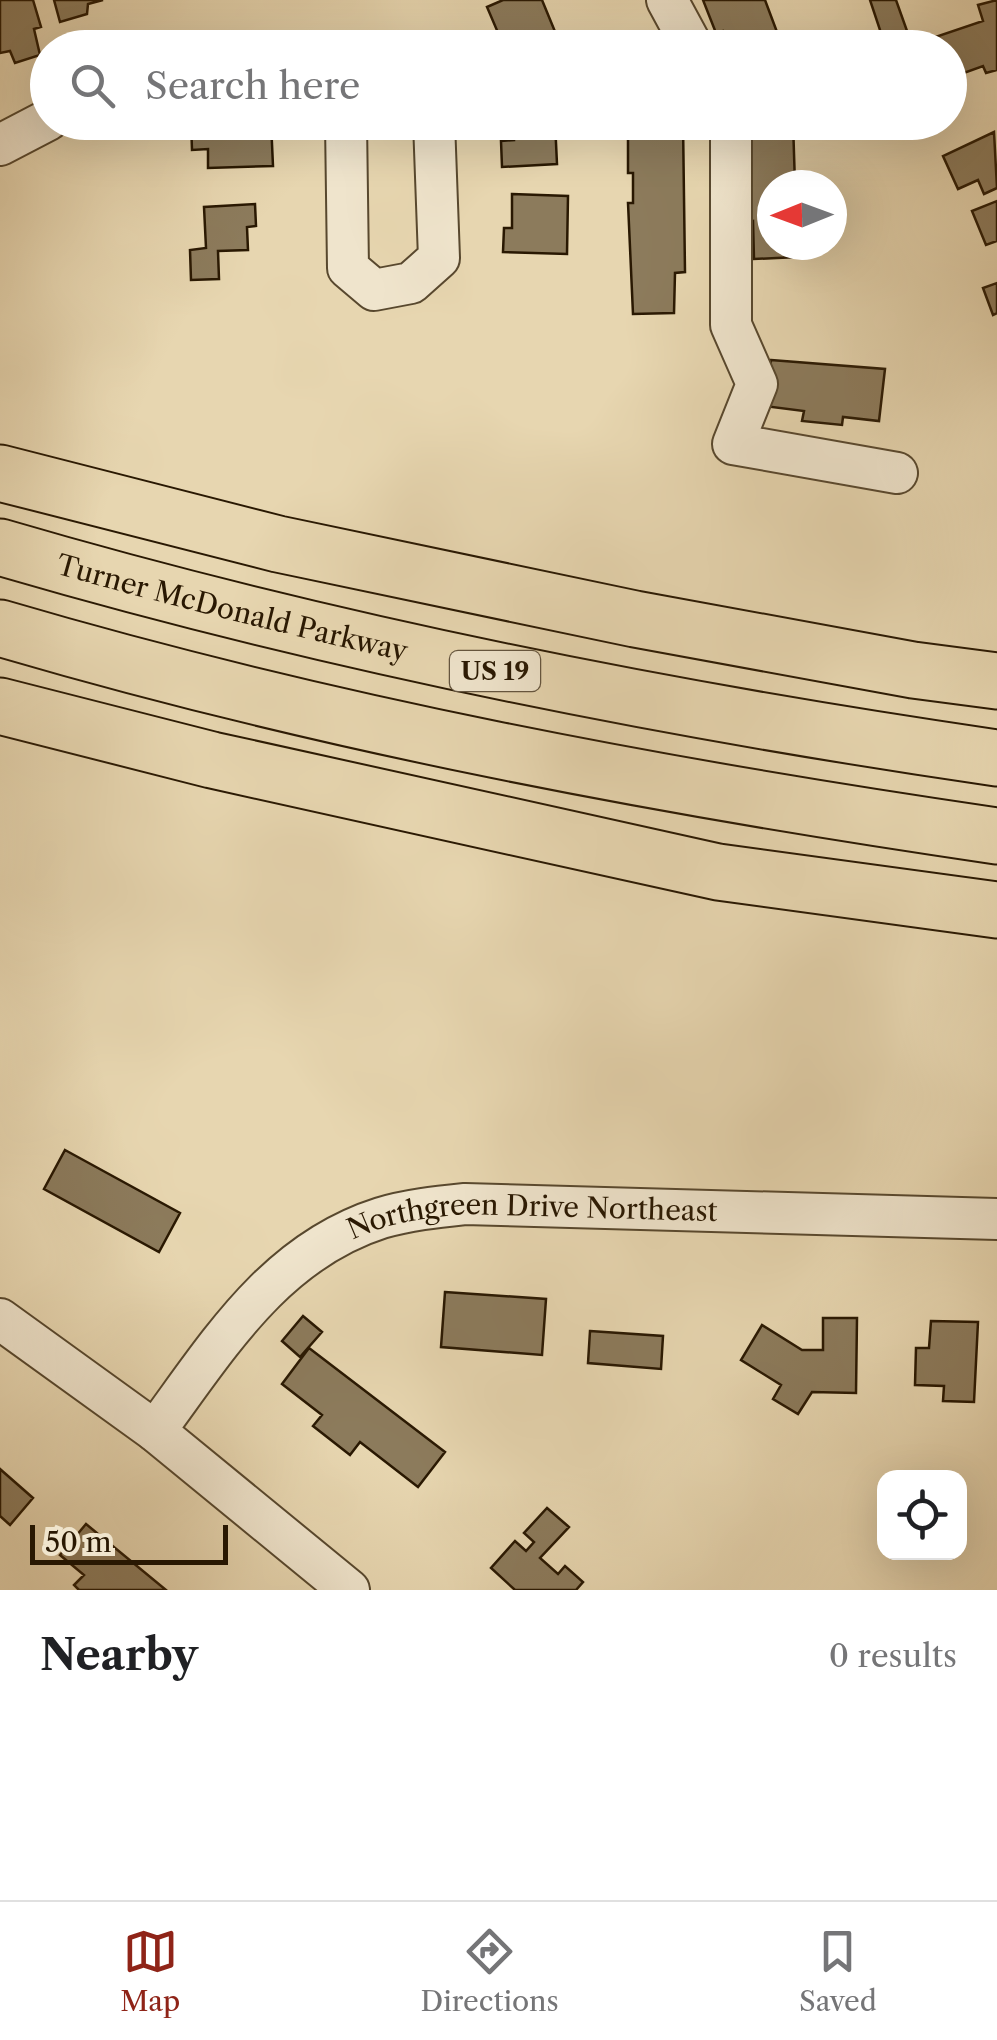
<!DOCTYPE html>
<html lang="en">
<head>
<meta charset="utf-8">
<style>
  :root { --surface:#fff; --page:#f2f2f2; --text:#202124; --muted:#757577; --line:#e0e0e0; --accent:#8f2418 }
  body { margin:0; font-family:"Libre Caslon Text",serif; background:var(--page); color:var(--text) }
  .controls { position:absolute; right:30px; bottom:30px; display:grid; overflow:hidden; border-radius:20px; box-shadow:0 10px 40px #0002 }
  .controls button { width:90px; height:90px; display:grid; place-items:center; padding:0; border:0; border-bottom:2px solid var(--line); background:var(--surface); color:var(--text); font:50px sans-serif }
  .compass { position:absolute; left:757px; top:170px; width:90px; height:90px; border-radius:50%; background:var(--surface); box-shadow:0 10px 40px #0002; rotate:269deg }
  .scale { position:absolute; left:30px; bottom:25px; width:198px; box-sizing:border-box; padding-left:10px; border:5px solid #291802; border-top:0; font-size:28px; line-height:35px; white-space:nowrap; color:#291802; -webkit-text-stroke:8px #efe4cc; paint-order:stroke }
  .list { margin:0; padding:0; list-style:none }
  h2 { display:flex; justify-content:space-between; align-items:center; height:130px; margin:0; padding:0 40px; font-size:42px }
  h2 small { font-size:32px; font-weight:400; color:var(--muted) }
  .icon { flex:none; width:55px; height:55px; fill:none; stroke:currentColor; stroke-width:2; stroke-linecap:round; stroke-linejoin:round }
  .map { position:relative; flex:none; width:997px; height:1590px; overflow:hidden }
  .search { position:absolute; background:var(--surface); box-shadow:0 10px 40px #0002; left:30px; right:30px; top:30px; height:110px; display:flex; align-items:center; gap:25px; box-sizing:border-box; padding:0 35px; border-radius:55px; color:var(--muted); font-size:38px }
  .sheet { height:310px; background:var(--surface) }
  nav { display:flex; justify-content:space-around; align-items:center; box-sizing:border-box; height:140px; border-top:2px solid var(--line); background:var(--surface); font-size:28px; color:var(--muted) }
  nav a { display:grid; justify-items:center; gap:5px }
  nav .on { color:var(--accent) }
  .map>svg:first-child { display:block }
  .building { fill:#8c7b5c; stroke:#291802; stroke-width:2.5 }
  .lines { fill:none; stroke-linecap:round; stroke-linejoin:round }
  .minor-casing { stroke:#58482e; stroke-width:44 }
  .highway-casing { stroke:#291802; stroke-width:59 }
  .minor { stroke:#efe4cc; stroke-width:40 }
  .highway { stroke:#e7d6b0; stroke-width:55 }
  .labels { text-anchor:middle; stroke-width:9; stroke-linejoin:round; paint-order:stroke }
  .shield { fill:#efe4cc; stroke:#64553f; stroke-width:2.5 }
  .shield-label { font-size:25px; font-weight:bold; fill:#291802 }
  .street-label { font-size:28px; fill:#291802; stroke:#efe4cc }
</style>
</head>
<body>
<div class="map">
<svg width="997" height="1590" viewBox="0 0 997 1590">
  <rect width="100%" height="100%" fill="#e7d6b0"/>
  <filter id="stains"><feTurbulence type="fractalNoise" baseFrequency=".002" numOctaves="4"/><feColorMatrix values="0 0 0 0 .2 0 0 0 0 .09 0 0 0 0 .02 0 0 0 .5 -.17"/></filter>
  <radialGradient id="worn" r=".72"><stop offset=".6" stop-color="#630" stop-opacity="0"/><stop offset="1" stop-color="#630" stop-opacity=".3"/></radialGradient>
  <path class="building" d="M0 0H33L41 27 34 29 40 55 15 63 10 51 0 53Z
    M54 0H103L88 4 87 14 60 22Z
    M503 0H542L556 34 528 45 529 48H489L502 42 487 7Z
    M703 0H765L783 48H730L723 31 716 33Z
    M870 0H896L912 45 983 21 978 5 997 0V70L986 73 983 66 950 78V48H886Z
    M191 122H271L273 166 208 168V149L192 150Z
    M513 122H555L557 164 502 167 501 141 514 140Z
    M628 122H683L685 272 675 273 674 313 633 314 628 203H633V173H628Z
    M750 122H793L795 185H772V245H797V257L754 259 753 221 745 222Z
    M994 132 997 188 984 194 978 180 958 189 943 156Z
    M512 194 568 196 567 254 503 252 504 228H512Z
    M997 201V241L986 245 972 211Z
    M255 204 256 226 247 227 248 250 218 251 219 279 191 280 190 250 206 248 204 207Z
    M997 283V313L993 315 983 288Z
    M771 360 885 369 879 421 843 417 842 425 802 421 804 411 764 406Z
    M65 1150 180 1213 159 1252 44 1189Z
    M445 1292 546 1299 542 1355 441 1347Z
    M303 1316 322 1332 300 1357 282 1341Z
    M823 1318H857L856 1393 812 1392 798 1414 773 1399 781 1385 741 1360 762 1325 802 1350H823Z
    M931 1321 978 1322 974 1402 943 1401 944 1386 915 1385 916 1348H929Z
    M590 1331 663 1336 661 1369 588 1363Z
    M309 1348 445 1452 418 1487 360 1442 350 1455 313 1426 322 1415 282 1384Z
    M0 1469 33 1498 10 1525 0 1516Z
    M547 1508 569 1527 540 1558 558 1574 565 1566 583 1582 576 1590H515L491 1568 515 1541 526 1551 534 1542 524 1533Z
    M86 1524 166 1590H79L74 1585 84 1575 60 1555Z"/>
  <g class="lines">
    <defs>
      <g id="minor">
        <path d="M667 0 693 48"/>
        <path d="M346 122 348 268 374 290 411 283 439 258 434 122"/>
        <path d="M731 122V325L757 384 733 444 897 473"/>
        <path d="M0 145 48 120"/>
        <path d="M0 1319 155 1431 349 1590"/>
        <path id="s1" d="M155 1431C218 1346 274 1252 381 1218 408 1210 436 1207 465 1204L997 1219"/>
      </g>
      <g id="highway">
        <path d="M0 473 278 544 635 619 913 670 997 681"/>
        <path id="s2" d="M0 547C327 643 660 709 997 758"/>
        <path d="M0 628C326 724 661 787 997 836"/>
        <path d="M0 706 212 760 718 872 997 910"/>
      </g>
    </defs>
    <use href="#minor" class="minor-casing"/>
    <use href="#highway" class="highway-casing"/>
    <use href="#minor" class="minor"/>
    <use href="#highway" class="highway"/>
  </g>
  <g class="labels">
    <rect class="shield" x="450" y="651" width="90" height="40" rx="8"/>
    <g class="shield-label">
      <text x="495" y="680">US 19</text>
    </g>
    <g class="street-label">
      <text dy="10" stroke="none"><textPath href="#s2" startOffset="240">Turner McDonald Parkway</textPath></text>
      <text dy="10" stroke="none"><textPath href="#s1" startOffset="468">Northgreen Drive Northeast</textPath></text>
    </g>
  </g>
  <rect width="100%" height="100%" filter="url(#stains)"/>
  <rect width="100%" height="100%" fill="url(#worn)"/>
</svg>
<div class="controls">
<button><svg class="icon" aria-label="locate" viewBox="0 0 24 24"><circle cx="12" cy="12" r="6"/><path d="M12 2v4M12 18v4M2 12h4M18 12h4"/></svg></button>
</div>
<svg class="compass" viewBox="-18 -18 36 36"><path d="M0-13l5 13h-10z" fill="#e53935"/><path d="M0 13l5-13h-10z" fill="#757577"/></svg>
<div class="scale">50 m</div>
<div class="search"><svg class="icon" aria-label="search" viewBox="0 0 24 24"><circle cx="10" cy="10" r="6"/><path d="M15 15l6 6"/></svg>Search here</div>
</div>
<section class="sheet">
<h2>Nearby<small>0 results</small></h2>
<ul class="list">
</ul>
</section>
<nav>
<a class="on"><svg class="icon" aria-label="map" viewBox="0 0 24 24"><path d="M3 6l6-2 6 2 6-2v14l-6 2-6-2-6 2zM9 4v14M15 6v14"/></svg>Map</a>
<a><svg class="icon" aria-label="directions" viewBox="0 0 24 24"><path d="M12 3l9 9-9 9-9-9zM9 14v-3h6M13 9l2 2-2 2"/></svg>Directions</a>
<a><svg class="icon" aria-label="saved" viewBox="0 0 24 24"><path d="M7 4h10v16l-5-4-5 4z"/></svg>Saved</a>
</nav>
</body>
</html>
